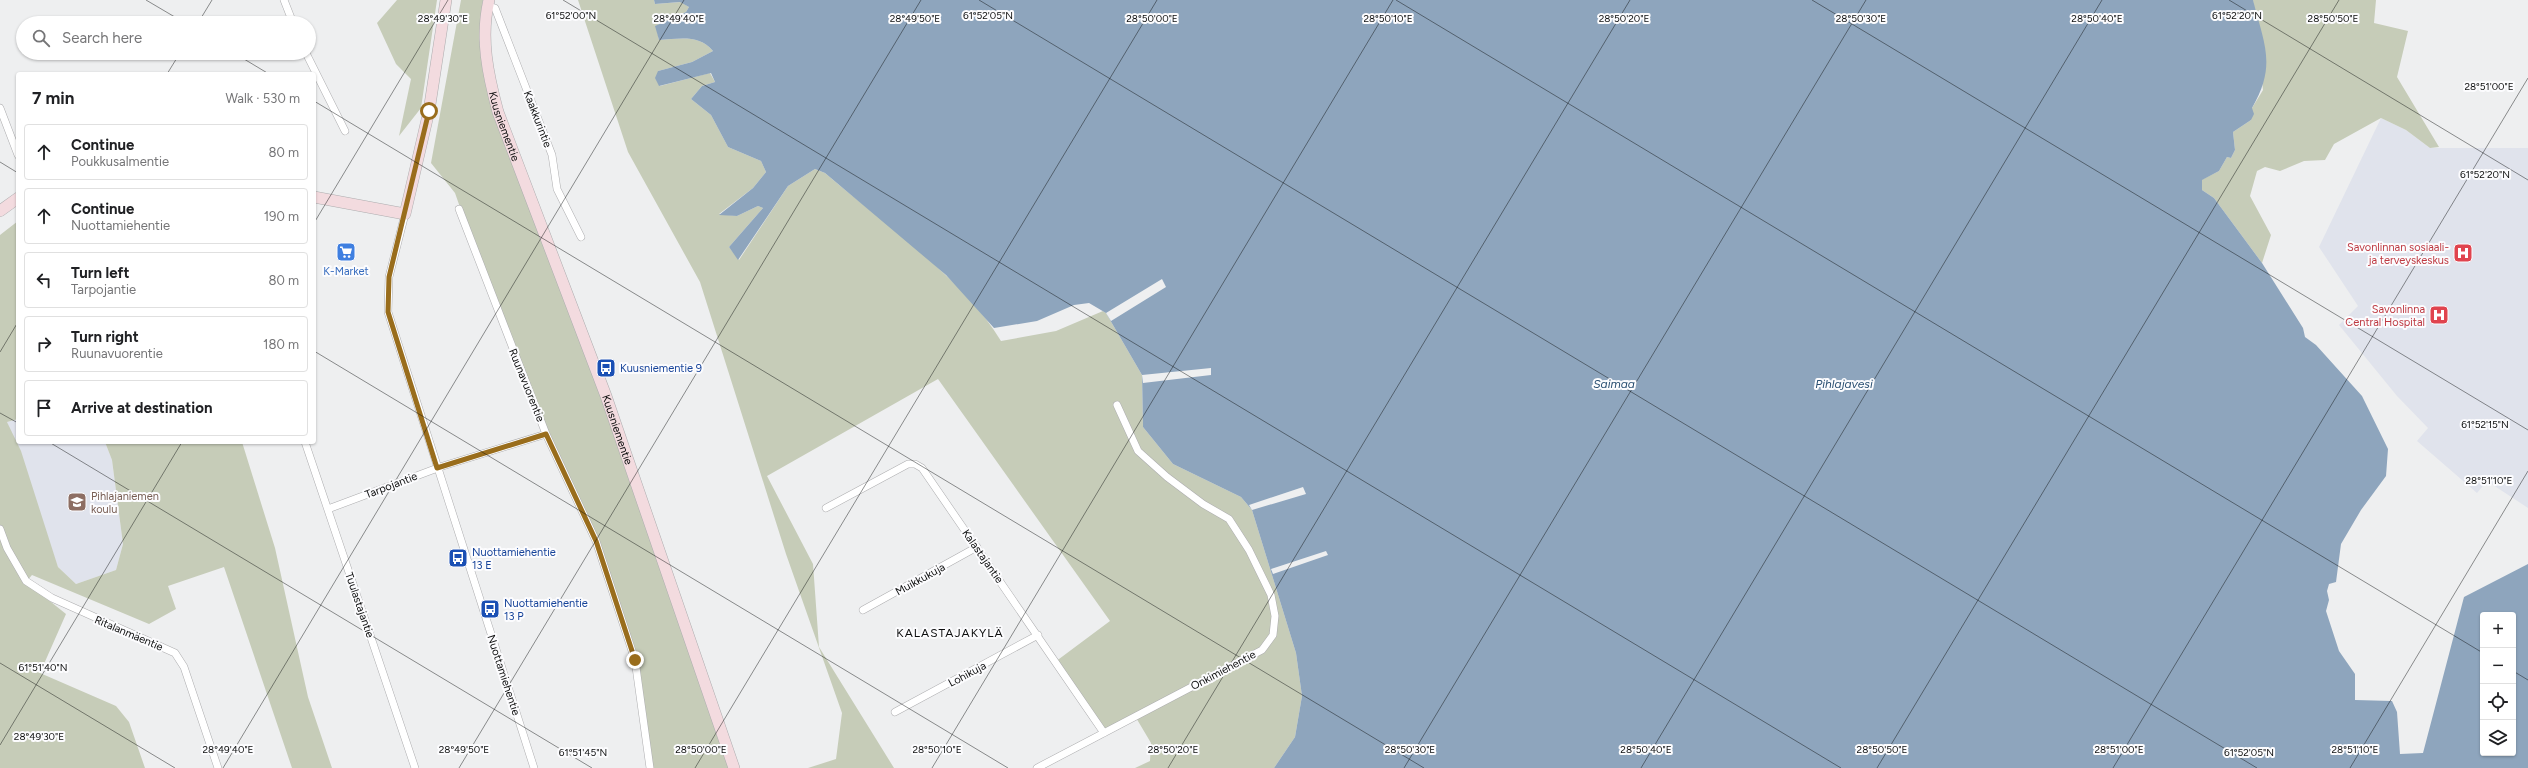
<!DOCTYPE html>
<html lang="en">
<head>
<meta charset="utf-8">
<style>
  :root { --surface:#fff; --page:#f6f6f6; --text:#202124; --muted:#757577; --line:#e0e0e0 }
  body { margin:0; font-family:Figtree,sans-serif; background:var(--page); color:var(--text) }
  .controls { position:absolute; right:12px; bottom:12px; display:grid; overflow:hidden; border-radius:4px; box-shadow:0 1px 3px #0004 }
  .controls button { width:36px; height:36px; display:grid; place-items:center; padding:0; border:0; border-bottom:1px solid var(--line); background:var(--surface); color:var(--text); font:20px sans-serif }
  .stop { position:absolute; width:12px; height:12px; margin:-9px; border:3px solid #996d1c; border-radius:50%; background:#fff }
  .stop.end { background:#996d1c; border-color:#fff; box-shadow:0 1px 4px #0008 }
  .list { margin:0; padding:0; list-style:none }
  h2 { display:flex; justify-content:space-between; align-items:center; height:52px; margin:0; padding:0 16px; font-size:17px }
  h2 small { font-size:13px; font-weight:400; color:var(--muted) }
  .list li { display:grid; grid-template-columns:26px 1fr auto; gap:12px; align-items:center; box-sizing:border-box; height:56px; margin:0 8px 8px; padding:0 8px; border:1px solid var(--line); border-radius:4px }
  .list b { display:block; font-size:15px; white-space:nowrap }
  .list p { margin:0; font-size:13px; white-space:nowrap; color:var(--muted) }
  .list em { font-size:13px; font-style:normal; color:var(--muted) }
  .icon { flex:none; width:22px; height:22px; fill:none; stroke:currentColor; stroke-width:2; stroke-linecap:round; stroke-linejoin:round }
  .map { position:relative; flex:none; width:2528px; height:768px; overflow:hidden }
  .search { position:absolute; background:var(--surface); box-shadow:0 1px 3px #0004; left:16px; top:16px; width:300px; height:44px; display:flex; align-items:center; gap:10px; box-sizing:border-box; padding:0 14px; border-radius:22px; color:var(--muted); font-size:15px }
  .panel { position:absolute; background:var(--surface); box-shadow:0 1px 3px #0004; left:16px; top:72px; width:300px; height:372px; border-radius:4px }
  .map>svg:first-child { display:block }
  .built { fill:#e0e3ec }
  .green { fill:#c6ccb8 }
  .water { fill:#8ea5bd; fill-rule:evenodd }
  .pier { fill:#eeeff0 }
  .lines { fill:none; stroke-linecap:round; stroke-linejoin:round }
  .street-casing { stroke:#adadaf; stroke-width:8 }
  .secondary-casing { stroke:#adadaf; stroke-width:12 }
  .street { stroke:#fff; stroke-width:7 }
  .secondary { stroke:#f3dbdf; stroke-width:11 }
  .route { stroke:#996d1c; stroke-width:5 }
  .ticks { fill:none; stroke:#0c0d0d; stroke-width:1; stroke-opacity:0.45 }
  .labels { text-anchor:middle; stroke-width:4; stroke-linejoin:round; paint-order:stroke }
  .street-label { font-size:11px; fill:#0c0d0d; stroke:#fcfcfe }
  .health-label { font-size:11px; fill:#be3a42; stroke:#fcfcfe; text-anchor:end }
  .shop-label { font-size:11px; fill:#366cbe; stroke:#fcfcfe }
  .transit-label { font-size:11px; fill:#164399; stroke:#fcfcfe; text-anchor:start }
  .education-label { font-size:11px; fill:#785e54; stroke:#fcfcfe; text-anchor:start }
  .water-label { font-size:12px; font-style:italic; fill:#284e71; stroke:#fcfcfe }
  .neighbourhood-label { font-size:12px; letter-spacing:1px; fill:#0c0d0d; stroke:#fcfcfe }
  .ticks-label { font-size:10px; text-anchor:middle; fill:#0c0d0d; stroke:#fcfcfe; stroke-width:4; stroke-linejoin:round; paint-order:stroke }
</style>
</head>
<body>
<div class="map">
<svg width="2528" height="768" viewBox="0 0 2528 768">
  <rect width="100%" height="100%" fill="#eeeff0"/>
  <path class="built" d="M2381 118 2406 130 2430 148H2528V508L2487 481 2477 493 2417 441 2428 428 2397 396 2339 325 2358 306 2319 247Z
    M18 419V442H105L112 460 123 544 116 570 76 584 58 567 7 422Z"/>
  <path class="green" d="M397 0H437L421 108 399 136 411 79 396 64 377 23Z
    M461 0H483L479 38 488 76 734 768H650L635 660 596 541 546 434 489 290 455 193 431 163Z
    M578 0H654L655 4 681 2 689 7 686 12 656 26 659 40C679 39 699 34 713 51L692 62 658 71 660 86 710 73 715 82 702 86 691 99 711 115 728 147 761 161 766 172 753 188 719 214 737 216 758 206 763 208 729 247 739 260 788 186 815 169 825 173C880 220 965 280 1001 341L1056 331 1103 311 1106 313 1142 375 1143 427 1173 464 1241 497 1252 510 1296 653 1302 696 1295 737 1274 768H1135L1150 761 1151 743 1135 716 1104 733 1055 662 1110 621 938 379 767 476 813 564 819 647 894 768H808L836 759 842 713 786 554 700 282 628 152Z
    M2253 0H2376L2374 23 2408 31 2397 77 2439 147 2430 148 2406 130 2381 118 2334 144 2325 160 2304 161 2280 171 2265 167 2257 171 2250 196 2271 235 2262 263 2214 198 2202 190 2201 180 2219 171 2227 157 2231 158 2235 150 2233 132 2251 120 2252 108 2263 90Z
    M18 221V419L7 422 21 451 58 567 76 584 116 570 123 544 112 460 105 442H242L275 548 308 697 332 768H292L224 567 168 586 176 609 149 624 32 575 26 582 66 614 40 673 116 706 129 722 145 768H0V235Z"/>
  <path class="water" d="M654 0H2253C2264 44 2277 65 2252 108L2254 114 2251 120 2233 132 2235 150 2231 158 2227 157 2219 171 2202 180V190L2214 198 2262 263 2303 328 2305 337 2316 345 2362 396 2388 449 2386 476 2361 510 2341 544 2336 582 2329 584 2327 591 2329 600 2326 611 2339 651 2355 674V700L2392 701 2397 712 2400 754 2423 753 2464 597 2528 564V768H1274L1295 737 1302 696 1296 653 1252 510 1241 497 1173 464 1143 427 1142 375 1106 313 1089 303 1074 305 1037 321 994 328 946 275 825 173 815 169 788 186 738 260 729 247 763 208 758 206 737 216 719 215 753 188 766 172 761 161 728 147 711 115 691 99 702 86 715 82 711 73 659 86 655 78 658 71 692 62 713 51C699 34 679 39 659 40L655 26 686 12 689 7 680 2 655 4ZM2483 615H2513V753H2483Z"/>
  <path class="pier" d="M1162 279 1166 287 1111 321 1106 313Z
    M1211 368V375L1143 383 1142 375Z
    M1303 487 1306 494 1252 510 1249 505Z
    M1326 551 1328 555 1273 574 1271 569Z"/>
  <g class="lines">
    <defs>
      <path id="street" d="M284 0 293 23
        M488 6 495 8 552 155 557 189 581 237
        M306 53 345 131
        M0 108 18 155
        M459 209 546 434 596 541 635 660 650 768
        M405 214 389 277 388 312 534 768
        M305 442 415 768
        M826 508 908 464H915L922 468 1104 733
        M328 509 443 466 546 434
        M0 529 7 548 26 581 52 598 175 653 184 667 218 768
        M863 610 977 547
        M895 712 1038 635
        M1037 768 1262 650 1273 635 1275 616 1271 595 1249 550 1229 519 1203 504 1167 477 1138 451 1117 405"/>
      <g id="secondary">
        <path id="s1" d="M489 0C480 38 488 75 498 112L606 396 734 768"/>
        <path d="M314 197 405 214 429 111 446 0"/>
        <path d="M0 211 18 198"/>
      </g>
    </defs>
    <use href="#street" class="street-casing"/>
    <use href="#secondary" class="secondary-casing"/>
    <use href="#street" class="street"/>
    <use href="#secondary" class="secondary"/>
  </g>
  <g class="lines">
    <path class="route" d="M429 111 389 277 388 312 437 468 546 434 596 541 635 660"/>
  </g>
  <path class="ticks" d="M146 0 185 23M563 0 1841 768M979 0 2257 768M1396 0 2483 653M1812 0 2528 430M2229 0 2528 180M198 23 212 0M234 53 269 74M167 74 180 53M314 101 1424 768M0 162 18 173M314 223 448 0M314 351 1008 768M0 352 18 322M0 413 18 423M49 442 592 768M0 663 175 768M2513 671 2528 680M0 745 182 442M223 768 684 0M459 768 921 0M695 768 1157 0M932 768 1393 0M1168 768 1630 0M1404 768 1866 0M1641 768 2102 0M1877 768 2339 0M2113 768 2528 78M2350 768 2528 471"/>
  <defs>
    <symbol id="supermarket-square" viewBox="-11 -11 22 22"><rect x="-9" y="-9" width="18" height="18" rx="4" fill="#3f7fe0" stroke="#fcfcfe"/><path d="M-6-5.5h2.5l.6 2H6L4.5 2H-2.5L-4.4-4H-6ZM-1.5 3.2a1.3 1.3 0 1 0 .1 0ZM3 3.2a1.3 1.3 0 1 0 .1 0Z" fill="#fff"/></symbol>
    <symbol id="hospital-square" viewBox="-11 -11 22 22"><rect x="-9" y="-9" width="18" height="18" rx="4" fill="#e0444e" stroke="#fcfcfe"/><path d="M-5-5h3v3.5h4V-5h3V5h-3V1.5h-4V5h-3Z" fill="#fff"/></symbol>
    <symbol id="bus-square" viewBox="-11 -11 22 22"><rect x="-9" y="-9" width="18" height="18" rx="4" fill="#1a4fb4" stroke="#fcfcfe"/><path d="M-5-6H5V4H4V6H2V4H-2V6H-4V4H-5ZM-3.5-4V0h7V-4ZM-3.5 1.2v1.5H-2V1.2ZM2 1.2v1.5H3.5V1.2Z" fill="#fff"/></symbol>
    <symbol id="school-square" viewBox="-11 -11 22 22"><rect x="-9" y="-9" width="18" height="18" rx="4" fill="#8d6e63" stroke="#fcfcfe"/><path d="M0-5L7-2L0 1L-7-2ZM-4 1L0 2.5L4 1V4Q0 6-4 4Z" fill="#fff"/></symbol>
  </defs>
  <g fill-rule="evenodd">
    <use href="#supermarket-square" x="335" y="241" width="22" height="22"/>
    <use href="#hospital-square" x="2452" y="242" width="22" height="22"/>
    <use href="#hospital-square" x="2428" y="304" width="22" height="22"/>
    <use href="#bus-square" x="595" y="357" width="22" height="22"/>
    <use href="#school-square" x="66" y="491" width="22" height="22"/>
    <use href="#bus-square" x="447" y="547" width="22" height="22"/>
    <use href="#bus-square" x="479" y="598" width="22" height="22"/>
  </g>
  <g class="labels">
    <g class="street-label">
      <text transform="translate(538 119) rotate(69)" y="4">Kaakkurintie</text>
      <text dy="4" stroke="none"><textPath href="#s1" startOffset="129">Kuusniementie</textPath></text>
      <text transform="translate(527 385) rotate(68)" y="4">Ruunavuorentie</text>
      <text dy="4" stroke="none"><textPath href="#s1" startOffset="453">Kuusniementie</textPath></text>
      <text transform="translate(391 485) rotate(-21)" y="4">Tarpojantie</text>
      <text transform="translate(983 556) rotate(55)" y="4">Kalastajantie</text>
      <text transform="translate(920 579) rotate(-29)" y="4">Muikkukuja</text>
      <text transform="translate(360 605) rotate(71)" y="4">Tuulastajantie</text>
      <text transform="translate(129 633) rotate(23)" y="4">Ritalanmäentie</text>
      <text transform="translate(1223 670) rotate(-28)" y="4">Onkimiehentie</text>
      <text transform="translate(967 674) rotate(-28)" y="4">Lohikuja</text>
      <text transform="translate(504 675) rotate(72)" y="4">Nuottamiehentie</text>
    </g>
    <g class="health-label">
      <text x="2449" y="251">Savonlinnan sosiaali-<tspan x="2449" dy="13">ja terveyskeskus</tspan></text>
      <text x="2425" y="313">Savonlinna<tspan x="2425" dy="13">Central Hospital</tspan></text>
    </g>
    <g class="shop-label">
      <text x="346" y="275">K-Market</text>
    </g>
    <g class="transit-label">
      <text x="620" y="372">Kuusniementie 9</text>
      <text x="472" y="556">Nuottamiehentie<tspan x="472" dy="13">13 E</tspan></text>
      <text x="504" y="607">Nuottamiehentie<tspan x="504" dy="13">13 P</tspan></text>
    </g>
    <g class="education-label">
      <text x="91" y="500">Pihlajaniemen<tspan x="91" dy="13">koulu</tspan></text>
    </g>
    <g class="water-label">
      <text x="1614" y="388">Saimaa</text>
      <text x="1844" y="388">Pihlajavesi</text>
    </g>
    <g class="neighbourhood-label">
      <text x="950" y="637">KALASTAJAKYLÄ</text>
    </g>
  </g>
  <g class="ticks-label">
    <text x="571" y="19">61°52'00"N</text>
    <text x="988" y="19">61°52'05"N</text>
    <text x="2237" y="19">61°52'20"N</text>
    <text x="1152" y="22">28°50'00"E</text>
    <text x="1388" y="22">28°50'10"E</text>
    <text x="1624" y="22">28°50'20"E</text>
    <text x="1861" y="22">28°50'30"E</text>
    <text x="2097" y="22">28°50'40"E</text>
    <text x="443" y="22">28°49'30"E</text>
    <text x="679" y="22">28°49'40"E</text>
    <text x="915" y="22">28°49'50"E</text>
    <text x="2333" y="22">28°50'50"E</text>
    <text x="2489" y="90">28°51'00"E</text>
    <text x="2485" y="178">61°52'20"N</text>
    <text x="2485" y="428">61°52'15"N</text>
    <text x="2489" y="484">28°51'10"E</text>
    <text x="43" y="671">61°51'40"N</text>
    <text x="39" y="740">28°49'30"E</text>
    <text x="228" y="753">28°49'40"E</text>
    <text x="464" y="753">28°49'50"E</text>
    <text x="701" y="753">28°50'00"E</text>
    <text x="937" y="753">28°50'10"E</text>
    <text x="1173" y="753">28°50'20"E</text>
    <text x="1410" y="753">28°50'30"E</text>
    <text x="1646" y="753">28°50'40"E</text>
    <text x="1882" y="753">28°50'50"E</text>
    <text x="2119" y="753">28°51'00"E</text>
    <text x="2355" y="753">28°51'10"E</text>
    <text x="583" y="756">61°51'45"N</text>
    <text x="2249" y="756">61°52'05"N</text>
  </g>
</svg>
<div class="controls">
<button>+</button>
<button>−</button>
<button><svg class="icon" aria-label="locate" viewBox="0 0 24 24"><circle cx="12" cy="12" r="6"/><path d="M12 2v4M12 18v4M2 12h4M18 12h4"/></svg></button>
<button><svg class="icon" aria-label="layers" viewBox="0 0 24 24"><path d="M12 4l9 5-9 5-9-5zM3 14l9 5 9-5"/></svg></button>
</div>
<div class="stop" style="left:429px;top:111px"></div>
<div class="stop end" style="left:635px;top:660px"></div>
<div class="search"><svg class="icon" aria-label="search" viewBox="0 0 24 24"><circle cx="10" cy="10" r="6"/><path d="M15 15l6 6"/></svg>Search here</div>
<section class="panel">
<h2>7 min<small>Walk · 530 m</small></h2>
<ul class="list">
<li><svg class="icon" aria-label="ahead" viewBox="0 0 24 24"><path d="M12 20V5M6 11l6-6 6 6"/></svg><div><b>Continue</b><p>Poukkusalmentie</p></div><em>80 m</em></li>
<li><svg class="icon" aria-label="ahead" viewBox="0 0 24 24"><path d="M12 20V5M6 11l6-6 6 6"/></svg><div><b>Continue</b><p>Nuottamiehentie</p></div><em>190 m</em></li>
<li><svg class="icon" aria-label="left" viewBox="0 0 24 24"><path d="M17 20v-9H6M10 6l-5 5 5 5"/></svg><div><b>Turn left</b><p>Tarpojantie</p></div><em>80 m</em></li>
<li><svg class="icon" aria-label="right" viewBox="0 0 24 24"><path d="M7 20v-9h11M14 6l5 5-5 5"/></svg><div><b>Turn right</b><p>Ruunavuorentie</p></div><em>180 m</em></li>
<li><svg class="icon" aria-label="arrive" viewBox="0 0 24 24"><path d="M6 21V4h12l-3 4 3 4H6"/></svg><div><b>Arrive at destination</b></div></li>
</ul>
</section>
</div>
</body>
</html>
